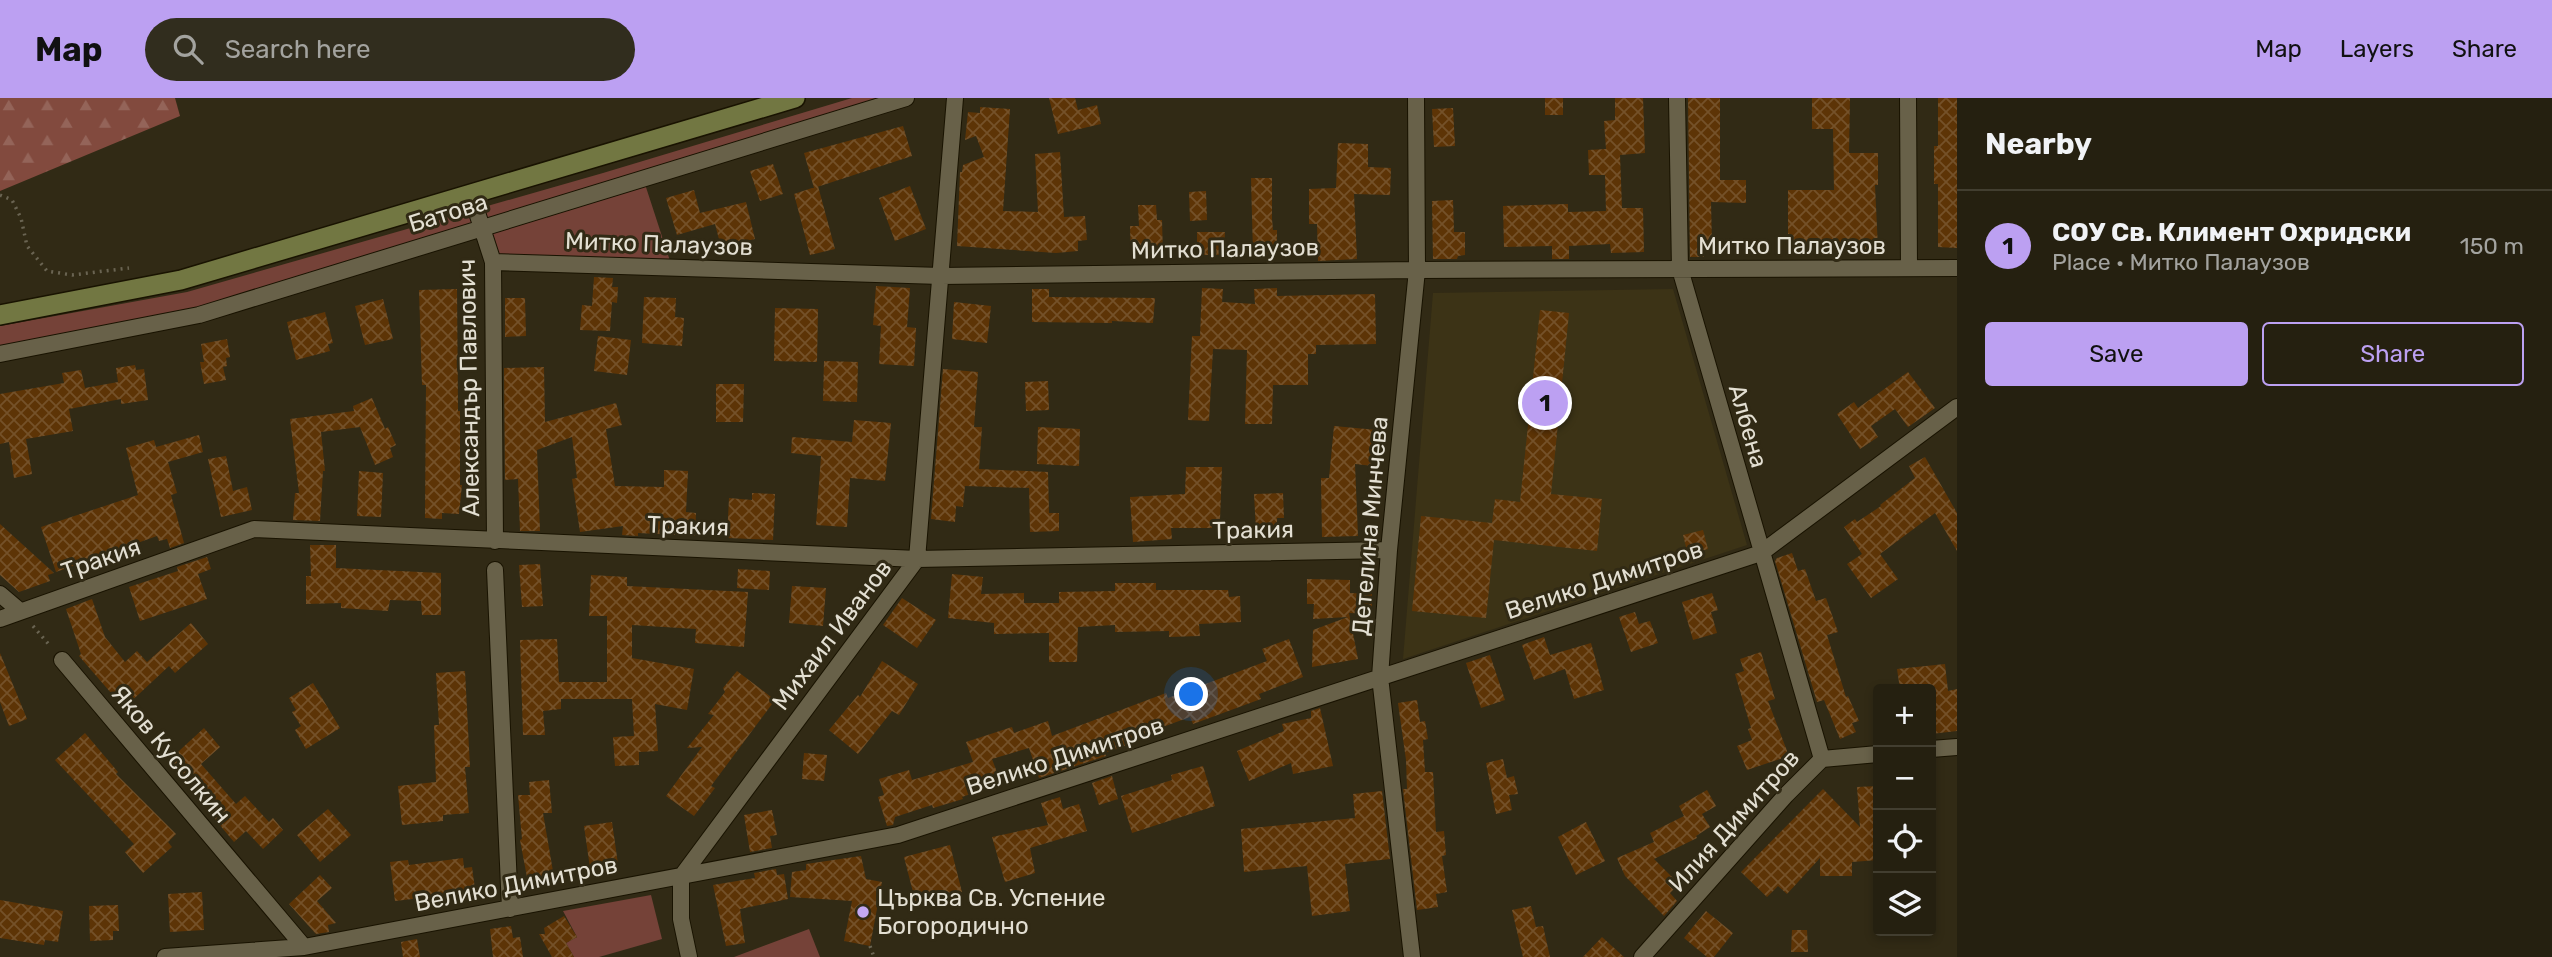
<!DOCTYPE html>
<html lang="en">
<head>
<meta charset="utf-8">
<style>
  :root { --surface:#252010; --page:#312d1e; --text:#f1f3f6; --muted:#a3a39f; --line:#423e30; --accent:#bca0f2 }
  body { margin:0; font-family:Rubik,sans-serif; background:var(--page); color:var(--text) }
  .controls { position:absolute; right:21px; bottom:21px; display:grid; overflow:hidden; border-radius:7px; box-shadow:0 4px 10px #0003 }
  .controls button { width:63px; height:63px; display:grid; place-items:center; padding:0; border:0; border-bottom:2px solid var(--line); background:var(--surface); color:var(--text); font:35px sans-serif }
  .you { position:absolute; left:1192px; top:597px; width:24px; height:24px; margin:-18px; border:5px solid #fff; border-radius:50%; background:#1a73e8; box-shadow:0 0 0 10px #1a73e833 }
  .badge { display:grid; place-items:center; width:46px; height:46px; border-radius:50%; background:var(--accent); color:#111; font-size:23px; font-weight:700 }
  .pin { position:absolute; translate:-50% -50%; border:4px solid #fff; box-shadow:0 2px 7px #0006 }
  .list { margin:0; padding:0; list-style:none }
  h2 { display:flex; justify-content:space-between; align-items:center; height:91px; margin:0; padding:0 28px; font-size:30px }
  h2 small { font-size:23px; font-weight:400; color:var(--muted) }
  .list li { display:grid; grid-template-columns:46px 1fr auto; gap:21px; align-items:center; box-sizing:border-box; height:112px; padding:0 28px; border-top:2px solid var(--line) }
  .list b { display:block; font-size:26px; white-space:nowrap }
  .list p { margin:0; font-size:23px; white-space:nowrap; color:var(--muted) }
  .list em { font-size:23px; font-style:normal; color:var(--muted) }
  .actions { display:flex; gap:14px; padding:21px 28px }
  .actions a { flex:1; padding:16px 0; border:2px solid var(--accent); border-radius:7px; text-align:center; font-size:24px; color:var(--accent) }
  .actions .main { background:var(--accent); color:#111 }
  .icon { flex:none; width:38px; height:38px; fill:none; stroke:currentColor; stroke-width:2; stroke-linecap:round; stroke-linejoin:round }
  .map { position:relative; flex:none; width:1957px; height:859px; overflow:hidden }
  header { display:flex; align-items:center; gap:42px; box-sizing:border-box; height:98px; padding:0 35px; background:var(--accent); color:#111 }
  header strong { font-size:33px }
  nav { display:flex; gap:38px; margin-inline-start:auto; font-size:24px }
  .search { width:490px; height:63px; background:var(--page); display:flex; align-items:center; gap:18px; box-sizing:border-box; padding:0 24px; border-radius:38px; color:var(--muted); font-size:26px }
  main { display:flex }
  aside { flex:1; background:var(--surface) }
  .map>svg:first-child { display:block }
  .built { fill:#3c3316 }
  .grass { fill:#754238 }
  .forest { fill:url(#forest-firs) }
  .building { fill:url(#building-cross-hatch) }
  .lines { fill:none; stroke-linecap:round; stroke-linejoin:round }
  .minor-casing { stroke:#191301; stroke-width:18 }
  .secondary-casing { stroke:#191301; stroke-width:22 }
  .path { stroke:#6a6452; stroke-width:3.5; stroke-dasharray:2 5; stroke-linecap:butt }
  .minor { stroke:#686149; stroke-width:16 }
  .secondary { stroke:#727742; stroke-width:19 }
  .poi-dot { fill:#c3a7f2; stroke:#312a15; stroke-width:2.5 }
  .labels { text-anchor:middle; stroke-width:6; stroke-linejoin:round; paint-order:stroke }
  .street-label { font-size:24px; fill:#e3dfd2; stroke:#312a15 }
  .poi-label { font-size:24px; fill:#e3dfd2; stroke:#312a15; text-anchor:start }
</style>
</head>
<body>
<header>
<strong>Map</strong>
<div class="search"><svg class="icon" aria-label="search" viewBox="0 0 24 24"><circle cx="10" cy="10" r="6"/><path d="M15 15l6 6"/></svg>Search here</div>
<nav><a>Map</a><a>Layers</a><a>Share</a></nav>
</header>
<main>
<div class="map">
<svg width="1957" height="859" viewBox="0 0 1957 859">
  <defs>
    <pattern id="forest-firs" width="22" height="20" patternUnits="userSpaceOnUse" patternTransform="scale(1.75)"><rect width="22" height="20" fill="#824a3e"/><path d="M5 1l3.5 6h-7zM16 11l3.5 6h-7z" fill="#946459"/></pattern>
    <pattern id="building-cross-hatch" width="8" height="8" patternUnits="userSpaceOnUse" patternTransform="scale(1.75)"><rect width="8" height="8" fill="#5d3406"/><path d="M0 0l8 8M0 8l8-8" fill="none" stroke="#745129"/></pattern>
  </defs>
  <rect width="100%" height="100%" fill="#312a15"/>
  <path class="built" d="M1673 191 1747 447 1403 561 1433 195Z"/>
  <path class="grass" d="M852 0H906L643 80 672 169 493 164 482 129 199 217 0 256V228L187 194 603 75Z
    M651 797 662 841 599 859H574L566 845 577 839 563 813Z
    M809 831 820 859H734Z"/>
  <path class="forest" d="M0 0H175L180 18 0 93Z"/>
  <path class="building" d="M1049 0H1075L1078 12 1097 7 1101 26 1058 36Z
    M1545 0H1563V17H1545Z
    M1615 0H1643L1645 55 1620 57 1622 110H1643L1644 154 1611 155 1610 146 1569 148V161H1552V148L1504 149 1503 108 1568 106V114L1606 113 1605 77H1589L1588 52 1606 51 1604 23 1615 22Z
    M1688 0H1720V82H1746V105L1711 104 1712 147 1704 148V159H1690Z
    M1812 0H1850L1849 55H1878V87H1875L1878 151 1841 153V148H1788V92H1834L1833 31H1812Z
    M1938 0H1957V150L1938 149V86H1934V48H1938Z
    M980 9 1010 11 1003 113 1038 114 1035 56 1060 54 1064 119 1085 118 1087 142 1078 143V153L1056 155 957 148 960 74H962L963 67 984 59 976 38 965 42 968 14 980 15Z
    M1453 10 1455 48 1434 49 1432 11Z
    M903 28 912 58 814 90 804 55Z
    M1338 45 1368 46V69L1391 70 1390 97 1354 96 1357 161 1318 163 1317 126H1309V91L1336 90Z
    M773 66 783 96 760 103 750 73Z
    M1251 80H1272V121L1273 132H1277V156H1253Z
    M818 88 835 151 810 157 794 96Z
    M910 88 926 131 895 143 879 100Z
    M694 92 700 115 746 104 755 141 721 149 715 126 677 137 666 100Z
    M1206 93 1207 122 1190 123 1189 94Z
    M1453 102 1454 134H1465V157L1458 158 1457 161H1433L1432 103Z
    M1138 107H1156L1157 122H1162L1163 158 1131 159 1130 128H1139Z
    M1197 134H1225L1224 157H1197Z
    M594 179 613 180 612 189H618L617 205 612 204 610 233 580 232 582 207 592 208Z
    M876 188 910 190 907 229 916 230 914 268 879 266 881 228 873 227Z
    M1202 190 1223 191 1222 204 1255 206 1254 191 1277 190V198L1375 196 1376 246 1316 247V256H1308V287H1273L1272 326H1245L1247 252 1213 251 1209 323 1188 322 1192 238H1200Z
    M457 191 458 313H460V387H462L459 416 442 415V421L425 420 426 287H422L419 192Z
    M1032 191H1049V199L1155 200 1153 225 1112 223V225L1032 224Z
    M644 199 676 200 675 219 684 220 682 248 642 245Z
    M505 200H525L526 238 505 239Z
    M383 201 393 241 365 247 355 208Z
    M954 204 991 208 987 245 952 241Z
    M775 210 818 211 817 264 774 263Z
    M1540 212 1569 215 1551 396 1602 401 1597 453 1494 442 1486 520 1412 513 1421 418 1492 425 1495 401 1520 404Z
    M325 214 333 245 328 246 330 253 296 262 287 224Z
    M598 238 631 242 627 277 594 273Z
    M227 241 230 259 226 260 227 268 223 269 226 282 204 286 200 264H204L201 246Z
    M824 263 858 264 857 304 823 303Z
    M135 267 136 272 144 271 148 302 121 306V301L69 311 73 333 26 341 32 376 14 380 9 344 0 346V296L64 285 62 275 81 272 85 290 118 284 116 270Z
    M544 269 545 324 616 305 622 327 606 331 615 388 664 389V372L688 373 686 414 696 415 695 438 638 435V438L622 437 623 428 580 434 572 381 577 380 572 339 537 352 540 433H520L518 381 505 382 504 270Z
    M943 271 978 274 974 329H982L979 371 1048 374 1049 415H1059V433L1030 434 1029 390 965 388 963 409 956 408 955 424 931 421Z
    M1908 274 1935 310 1908 329 1895 311 1871 328 1878 339 1860 351 1837 316 1854 304 1858 310Z
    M1048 283 1049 312 1026 313 1025 284Z
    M716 286H744L743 324H716Z
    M372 300 385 331 388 329 396 347 390 350 393 359 375 367 360 329 321 334 325 373H323L320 423 293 422 295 395H299L290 321 354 313 353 308Z
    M854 322 891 325 885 383 850 380 847 429 816 427 821 358 791 355 792 339 852 344Z
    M1334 328 1377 332 1373 368 1355 366 1358 438 1322 439 1321 380H1329Z
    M1038 329 1080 331 1079 368 1037 366Z
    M199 337 203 354 168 364 177 395 171 397 184 445 170 450 167 441 159 443 157 438 56 474 41 429 138 397 126 350 154 342 156 349Z
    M226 358 233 393 247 389 252 412 221 419 208 361Z
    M1925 359 1957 415V453L1935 415 1880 456 1898 481 1871 500 1847 466 1862 456 1844 429 1855 421 1857 424 1881 408 1880 407 1915 380 1909 368Z
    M1186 369H1222L1220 422H1212V430H1171L1172 441 1133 444 1130 399 1185 396Z
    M359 373 383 375 381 419 357 418Z
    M752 395 775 396 773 442 727 440 729 400 752 402Z
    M1283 395 1284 420H1277V432L1256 433 1254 396Z
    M0 426 54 475 48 477 50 483 19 494 0 477Z
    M1703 432 1708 451 1688 457 1683 437Z
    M310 447H336V470L441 475V517H422L421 503 390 502 388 513 341 510V505L306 506V478H311Z
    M1792 455 1798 473 1805 471 1816 503 1826 500 1838 534 1827 537 1846 599 1848 598 1859 623 1852 625 1856 634 1840 641 1824 602 1817 604 1775 463 1777 460Z
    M207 459 211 471 198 476 207 501 140 523 129 489 178 473 177 469Z
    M540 466 543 508 522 509 519 467Z
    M738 471 770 473 769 492 737 490Z
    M952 476 983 479 981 496 1024 495V505H1059V494L1115 493V485H1156V492H1228L1229 499 1240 498 1241 524 1199 526 1200 538 1169 539V533L1115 534V527L1078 529 1077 564H1049V535L994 536V525L948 520Z
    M591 477 627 479V488L748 494 744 549 695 545 696 531 632 527V560L694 571 687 612 655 606 658 653 639 654V667L615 668 613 639 634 638 632 601H561V611L543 613 545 637H523L520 542 557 541 559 584H607V518H589Z
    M1307 481 1350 482V495L1372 496V516L1349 515 1358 561 1312 569 1313 532 1348 519 1313 521 1314 506H1307Z
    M792 488 826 490 823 528 789 525Z
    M1712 495 1718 512 1711 514 1717 535 1693 542 1682 504Z
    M902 500 936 522 917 550 883 527Z
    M92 501 105 539 125 564 137 553 147 564 191 525 208 546 175 575 169 568 124 610 79 558 81 556 66 511Z
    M1635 514 1639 526 1650 523 1658 545 1631 554 1619 519Z
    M1544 539 1550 557 1591 545 1604 592 1574 601 1565 571 1534 582 1522 547Z
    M1289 541 1303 579 1259 596 1261 601 1193 626 1190 619 1141 637 1143 641 1105 655 1106 658 1039 680 1029 650 992 661 1001 685 962 699 963 701 933 710 932 707 895 719 893 727 887 728 878 699 884 697 879 681 909 672 912 682 973 664 966 644 1012 629 1014 635 1048 623 1052 638 1166 595 1168 600 1267 563 1262 551Z
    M1761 554 1775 601 1768 603 1789 658 1747 672 1737 648 1752 642 1748 631 1751 630 1735 576 1744 573 1740 561Z
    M0 555 27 621 9 628 0 604Z
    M1490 557 1505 602 1481 610 1466 565Z
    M882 563 918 586 899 617 892 613 858 656 829 632 858 597 860 599Z
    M1945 566 1948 593 1957 591V633L1931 636V591H1900L1897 571Z
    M465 573 470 669H465L469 715 443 717V723L402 727 398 688 436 684 434 627H439L436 575Z
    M737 573 775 602 711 688 715 690 694 718 666 698 702 649 687 650 714 617 708 616 725 594 723 590Z
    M313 585 340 630 306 651 295 632 301 628 292 614 296 612 289 600Z
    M1417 602 1420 624 1425 623 1428 641 1423 642 1425 674H1433L1436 734 1444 733 1446 757 1442 758 1447 794 1436 796 1438 809 1417 812 1403 691H1407L1406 662 1398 605Z
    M1320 610 1333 668 1293 676 1291 665 1249 683 1237 653 1284 633 1282 626 1311 620V613Z
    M204 630 220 649 201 666 236 706 245 698 269 724 273 720 283 732 263 751 246 733 234 744 167 664Z
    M85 635 118 674 116 676 176 736 168 744 172 749 143 775 125 754 134 746 55 662Z
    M804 655 827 657 824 683 802 681Z
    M1503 661 1507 680 1514 678 1518 696 1509 697 1512 712 1496 716 1486 665Z
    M1203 668 1215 708 1132 735 1121 698 1172 682 1171 677Z
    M1112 678 1118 701 1099 707 1092 685Z
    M549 682 552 715H543L555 785 529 790 520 742 522 741 518 697H530L529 684Z
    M1878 688V762L1852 764V778H1820V760L1787 796 1778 788 1767 799 1741 774 1823 691 1860 729 1857 689Z
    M1707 692 1716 708 1702 716 1710 729 1696 738 1697 740 1654 761 1679 786 1670 795 1677 803 1664 818 1625 778 1617 760 1654 744 1650 735 1684 718 1679 708Z
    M1382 693 1390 761 1345 766 1350 813 1312 818 1307 768 1244 774 1241 731 1355 720 1353 696Z
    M1060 699 1063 711 1079 706 1087 733 1030 750 1035 775 1005 784 992 739 1048 727 1041 705Z
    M328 711 351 737 320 764 297 737Z
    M772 712 777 737 770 738 772 750 750 754 744 717Z
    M612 724 618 766 590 770 584 728Z
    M1586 724 1605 763 1576 777 1558 739Z
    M950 747 962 794 916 806 904 759Z
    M861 758 866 781 882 784 870 848 844 843 852 803 790 799 792 774 806 772V766Z
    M463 760 464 770 472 769 475 791H472L473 800 447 803V799L440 800 439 798 395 803 390 764 408 762 409 767Z
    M776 771 777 777 784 776 788 801 740 811 745 845 726 848 713 787 755 780 754 775Z
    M320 777 332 790 317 803 336 825 328 827 329 834 316 836 289 806Z
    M202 794 204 832 170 834 168 796Z
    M0 802 63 813 58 844 45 842 44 847 0 840Z
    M118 807 119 833H113V842L90 843 89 808Z
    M1531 808 1536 829 1543 828 1550 859H1523L1512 812Z
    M1706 813 1733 835 1714 859H1707L1684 840Z
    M564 818 577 839 566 845 574 859H552L539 836H545L544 830Z
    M511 828 513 840 520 839 523 859H493L490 831Z
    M1792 832H1807L1808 854H1791Z
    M1602 839 1624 859H1583Z
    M417 841 420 859H403L401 844Z"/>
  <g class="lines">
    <defs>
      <path id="minor" d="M1677 0 1680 171 1822 661
        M1908 0 1909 170
        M471 96 493 164 495 443
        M493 164 941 178 1417 172 1957 170
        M0 256 199 217 906 0
        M495 472 510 811
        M0 496 20 513
        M0 521 254 431 917 461 1389 452
        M62 562 304 849
        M1931 651 1957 649
        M165 859 304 849 898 737 1761 455 1957 309
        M689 859 681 821V779L917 461 955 0
        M1412 859 1380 579 1389 452 1417 172 1416 0
        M1642 859 1786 697 1822 661 1878 656"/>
      <path id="secondary" d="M0 217 181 182 795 0"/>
    </defs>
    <use href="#minor" class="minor-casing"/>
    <use href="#secondary" class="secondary-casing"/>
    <path class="path" d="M0 97 12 102 21 120 27 148 47 173 72 177 129 170
      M33 528 51 549
      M870 848 874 859"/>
    <use href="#minor" class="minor"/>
    <use href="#secondary" class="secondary"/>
  </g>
  <circle class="poi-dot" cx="863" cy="814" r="7"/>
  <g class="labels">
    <g class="street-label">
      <text transform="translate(448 115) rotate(-17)" y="8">Батова</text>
      <text transform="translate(659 146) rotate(2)" y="8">Митко Палаузов</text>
      <text x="1792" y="156">Митко Палаузов</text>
      <text transform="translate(1225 151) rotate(-1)" y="8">Митко Палаузов</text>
      <text transform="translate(469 290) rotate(-91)" y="8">Александър Павлович</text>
      <text transform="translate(1748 328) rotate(74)" y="8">Албена</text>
      <text transform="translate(688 428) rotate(2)" y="8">Тракия</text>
      <text transform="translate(1370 428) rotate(-85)" y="8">Детелина Минчева</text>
      <text transform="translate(1253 432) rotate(-1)" y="8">Тракия</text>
      <text transform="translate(101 461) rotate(-19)" y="8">Тракия</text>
      <text transform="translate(1604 482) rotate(-18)" y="8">Велико Димитров</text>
      <text transform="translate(832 537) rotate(-53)" y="8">Михаил Иванов</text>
      <text transform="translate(171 656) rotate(50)" y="8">Яков Кусолкин</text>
      <text transform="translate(1065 658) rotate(-18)" y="8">Велико Димитров</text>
      <text transform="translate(1734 723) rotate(-48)" y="8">Илия Димитров</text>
      <text transform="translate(516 786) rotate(-11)" y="8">Велико Димитров</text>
    </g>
    <g class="poi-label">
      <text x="877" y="808">Църква Св. Успение<tspan x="877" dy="28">Богородично</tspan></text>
    </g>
  </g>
</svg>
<div class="controls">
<button>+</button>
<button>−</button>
<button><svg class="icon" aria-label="locate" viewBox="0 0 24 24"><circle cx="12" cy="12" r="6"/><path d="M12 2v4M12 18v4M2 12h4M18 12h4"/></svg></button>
<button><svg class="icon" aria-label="layers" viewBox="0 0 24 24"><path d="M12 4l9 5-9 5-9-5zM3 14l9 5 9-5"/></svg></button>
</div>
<div class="you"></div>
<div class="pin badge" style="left:1545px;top:305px">1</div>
</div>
<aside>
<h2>Nearby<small></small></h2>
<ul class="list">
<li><span class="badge">1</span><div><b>СОУ Св. Климент Охридски</b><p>Place · Митко Палаузов</p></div><em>150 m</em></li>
</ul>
<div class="actions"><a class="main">Save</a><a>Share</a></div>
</aside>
</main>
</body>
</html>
